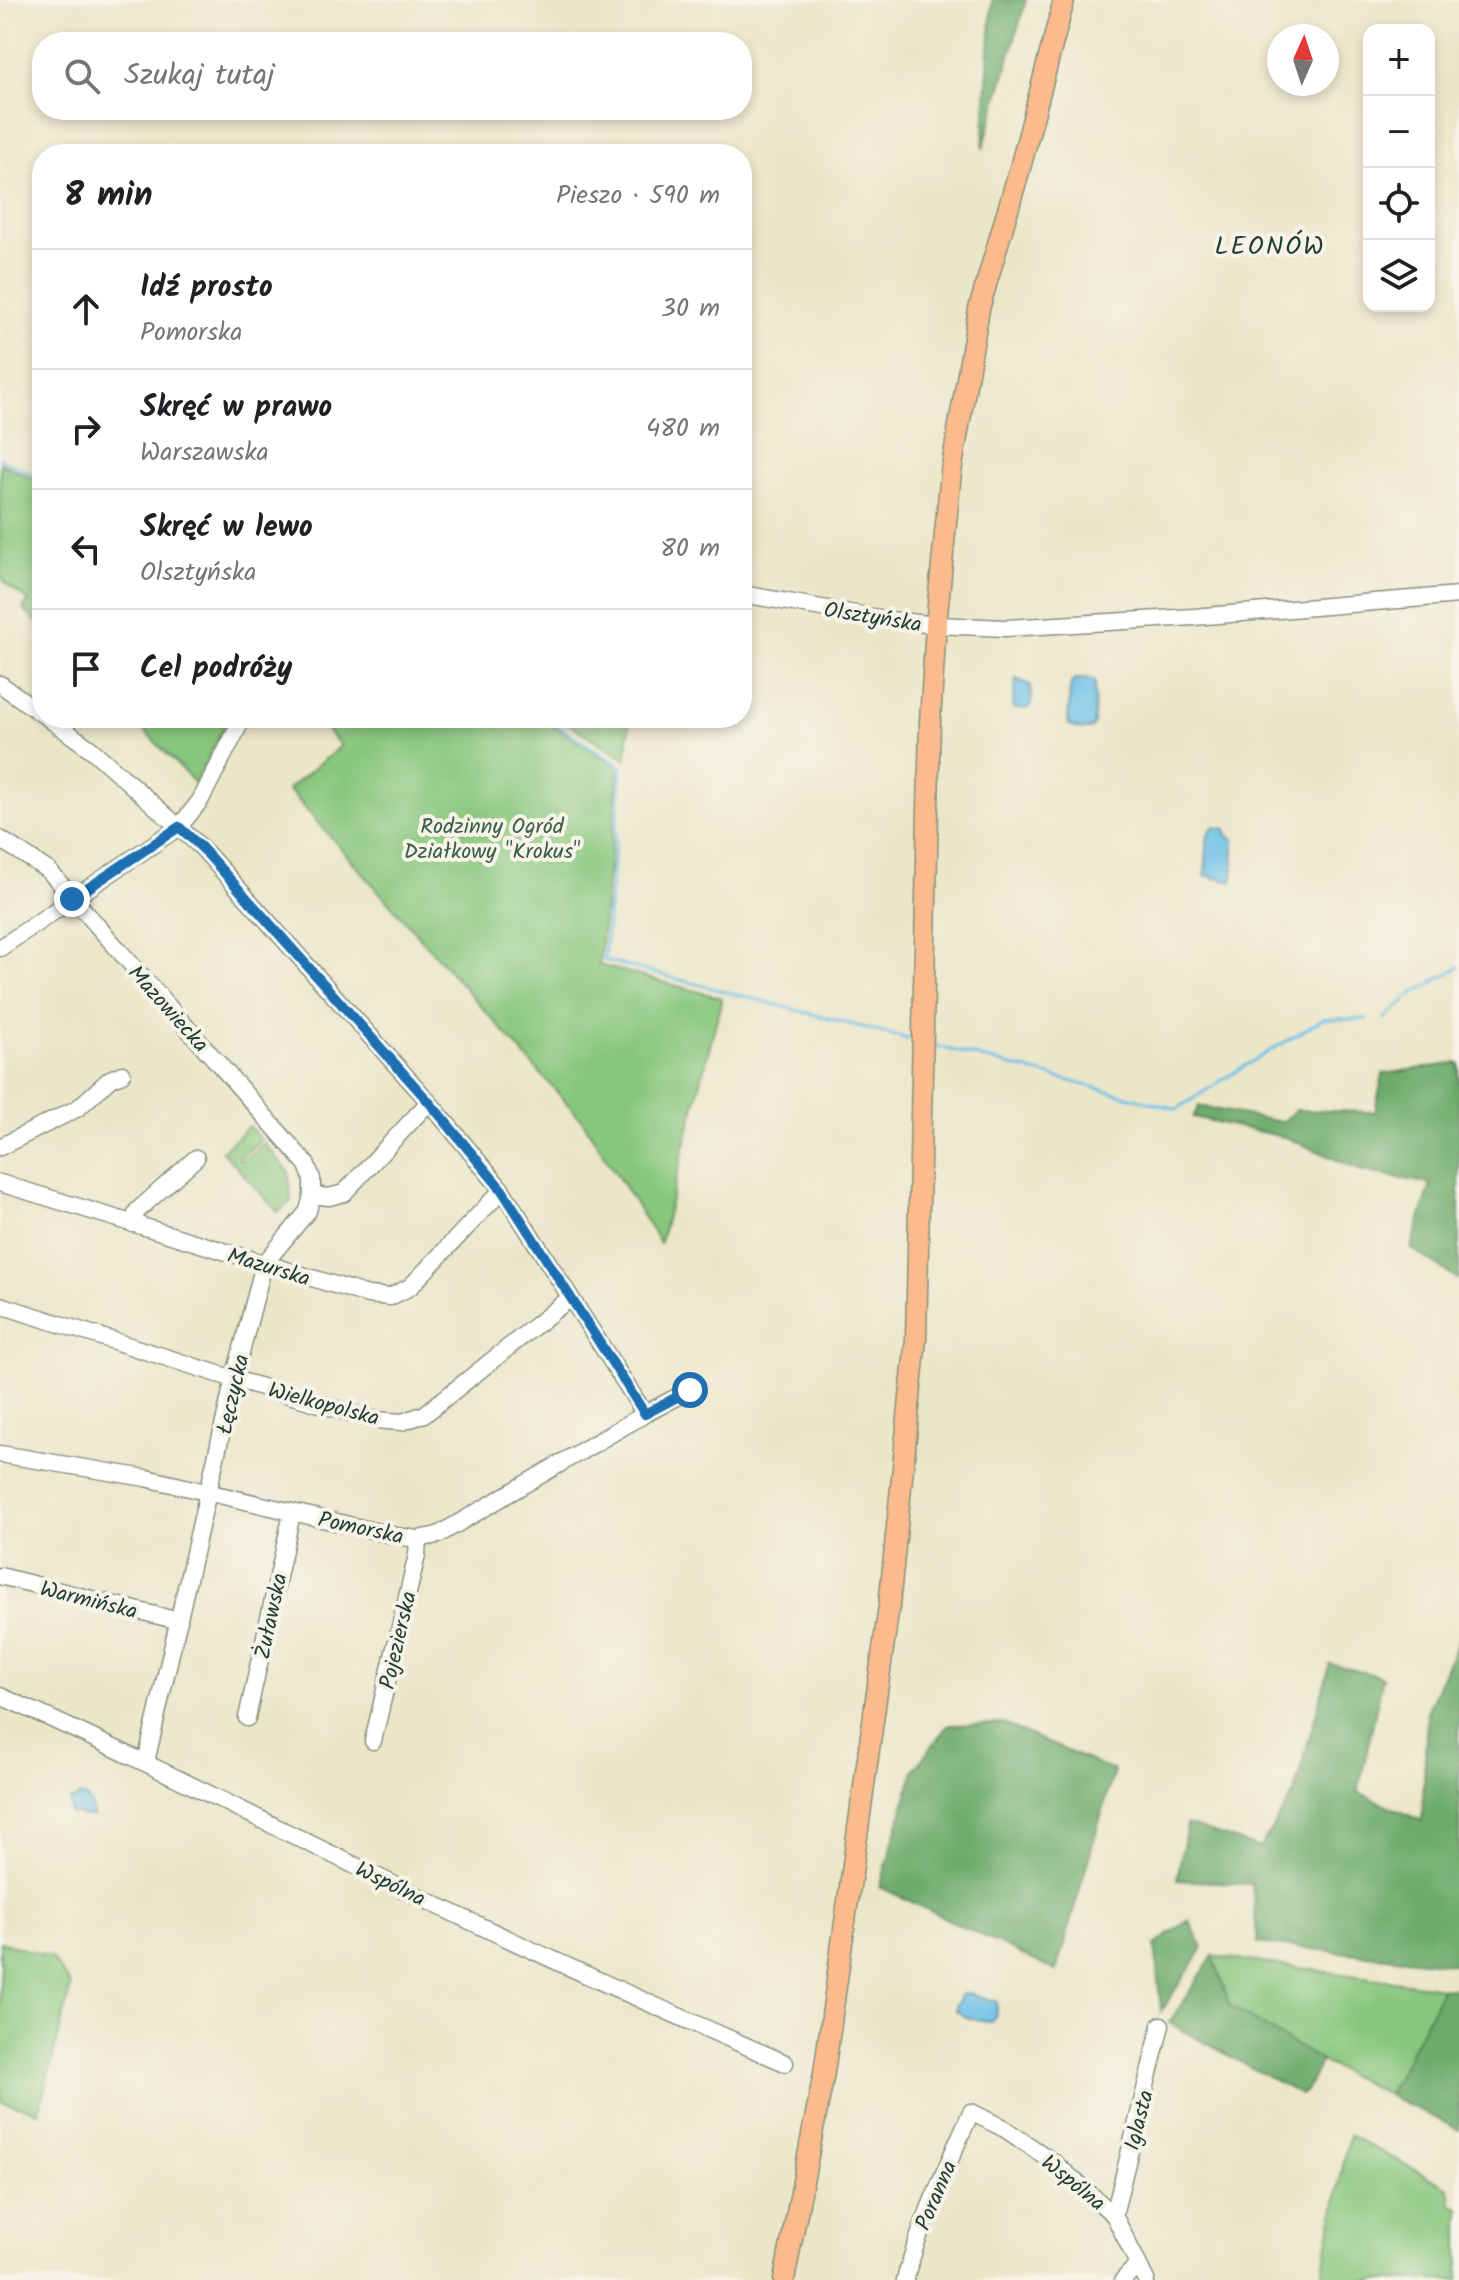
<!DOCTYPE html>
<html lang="pl">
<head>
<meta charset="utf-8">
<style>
  :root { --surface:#fff; --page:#f2f2f2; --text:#202124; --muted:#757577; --line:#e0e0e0 }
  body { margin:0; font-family:Kalam,sans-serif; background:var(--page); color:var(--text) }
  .controls { position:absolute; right:24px; top:24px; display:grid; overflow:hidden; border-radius:16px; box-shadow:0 4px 12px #0003 }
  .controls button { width:72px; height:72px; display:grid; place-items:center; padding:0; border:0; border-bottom:2px solid var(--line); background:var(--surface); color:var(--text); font:40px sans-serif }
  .compass { position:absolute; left:1267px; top:24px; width:72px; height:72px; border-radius:50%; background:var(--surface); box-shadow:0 4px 12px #0003; rotate:3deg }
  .stop { position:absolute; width:24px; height:24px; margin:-18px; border:6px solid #1f6fb2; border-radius:50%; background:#fff }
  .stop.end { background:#1f6fb2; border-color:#fff; box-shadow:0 2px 8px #0008 }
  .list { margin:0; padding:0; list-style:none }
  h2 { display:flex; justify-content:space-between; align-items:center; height:104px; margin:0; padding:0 32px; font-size:34px }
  h2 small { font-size:26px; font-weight:400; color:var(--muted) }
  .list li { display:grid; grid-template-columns:52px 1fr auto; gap:24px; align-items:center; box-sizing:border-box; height:120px; padding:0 32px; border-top:2px solid var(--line) }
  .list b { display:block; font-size:30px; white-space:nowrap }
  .list p { margin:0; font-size:26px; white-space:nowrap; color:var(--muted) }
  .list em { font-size:26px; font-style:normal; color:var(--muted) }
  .icon { flex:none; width:44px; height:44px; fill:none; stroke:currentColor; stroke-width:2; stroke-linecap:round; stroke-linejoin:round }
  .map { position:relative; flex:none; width:1459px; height:2280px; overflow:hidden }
  .search { position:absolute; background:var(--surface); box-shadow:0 4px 12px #0003; left:32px; top:32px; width:720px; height:88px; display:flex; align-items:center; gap:20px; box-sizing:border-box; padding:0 28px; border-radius:32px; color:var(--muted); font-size:30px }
  .panel { position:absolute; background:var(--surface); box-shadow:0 4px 12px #0003; left:32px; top:144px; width:720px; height:584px; border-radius:32px }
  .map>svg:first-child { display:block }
  .green { fill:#87c67d; stroke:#538258; stroke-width:2 }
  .forest { fill:#6dab6c; stroke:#467450; stroke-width:2 }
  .water { fill:#6bc0e8; stroke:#457e8e; stroke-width:2 }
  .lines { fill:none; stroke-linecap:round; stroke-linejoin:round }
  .stream { stroke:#6bc0e8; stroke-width:3 }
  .minor-casing { stroke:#86927e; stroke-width:19 }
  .major-casing { stroke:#86927e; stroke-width:23 }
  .minor { stroke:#fff; stroke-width:16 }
  .major { stroke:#fbbb8c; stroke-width:20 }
  .route { stroke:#1f6fb2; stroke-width:10 }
  .labels { text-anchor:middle; stroke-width:8; stroke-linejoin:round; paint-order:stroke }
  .street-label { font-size:22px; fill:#1f3d34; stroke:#f7f3e8 }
  .park-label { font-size:22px; fill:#395f46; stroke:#f7f3e8 }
  .quarter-label { font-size:26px; letter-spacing:2px; fill:#1f3d34; stroke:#f7f3e8 }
</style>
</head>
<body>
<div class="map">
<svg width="1459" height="2280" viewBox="0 0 1459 2280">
  <rect width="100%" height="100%" fill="#f7f3e8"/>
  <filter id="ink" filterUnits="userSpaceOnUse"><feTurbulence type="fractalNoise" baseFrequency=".0125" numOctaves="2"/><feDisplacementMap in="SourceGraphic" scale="16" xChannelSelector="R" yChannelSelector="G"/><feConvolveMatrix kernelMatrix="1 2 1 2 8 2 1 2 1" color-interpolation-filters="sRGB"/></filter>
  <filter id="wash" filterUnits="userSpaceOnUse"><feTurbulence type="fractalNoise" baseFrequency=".006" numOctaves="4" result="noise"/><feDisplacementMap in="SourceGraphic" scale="32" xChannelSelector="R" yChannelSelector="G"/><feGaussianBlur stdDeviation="1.8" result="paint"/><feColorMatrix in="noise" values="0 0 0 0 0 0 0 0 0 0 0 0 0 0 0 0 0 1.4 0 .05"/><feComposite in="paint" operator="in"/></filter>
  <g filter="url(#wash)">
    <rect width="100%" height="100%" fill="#ece6c9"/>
    <path class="green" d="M0 463 42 483V627L23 609 29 601 6 584 0 575Z
      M132 718H229L195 783Z
      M316 718H540L619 767 599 965 722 998 660 1243 582 1120 288 789 341 746Z
      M560 718H630L626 760Z
      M249 1126 261 1140 239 1158 242 1161 264 1143 289 1172 291 1201 278 1212 222 1151Z
      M0 1942 51 1957 71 1986 39 2112 0 2101Z
      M1213 1956 1443 1988 1388 2095 1321 2061 1230 2006Z
      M1349 2135 1449 2188 1451 2204 1459 2208V2280H1321Z"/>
    <path class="forest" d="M992 0H1026L983 149Z
      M1459 1063V1280L1411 1248 1431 1184 1363 1171 1288 1138 1193 1117 1199 1106 1281 1122 1296 1110 1375 1112 1383 1074Z
      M1459 1638V1965L1258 1943 1252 1884 1177 1880 1187 1824 1260 1848 1294 1793 1330 1664 1383 1677 1358 1792 1422 1821 1427 1712Z
      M1004 1724 1114 1771 1056 1971 880 1887 914 1770 948 1725Z
      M1189 1920 1203 1948 1161 2011 1155 1945Z
      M1213 1956 1230 2006 1321 2061 1306 2091 1301 2095 1169 2023Z
      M1443 1988 1459 1989V2130L1388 2095Z"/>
    <path class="water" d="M1085 678 1095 681 1094 724 1092 728C1083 730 1076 730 1068 724L1070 688 1073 680Z
      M1016 679 1030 685 1032 700 1029 708 1015 709 1013 706Z
      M1213 827 1226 829 1227 835 1234 840 1233 879 1231 882 1205 875 1208 835Z
      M79 1796C91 1797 92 1806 93 1816L87 1817 70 1813V1800L76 1799Z
      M968 1993 997 2002 995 2017 991 2022C979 2021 963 2018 955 2009L961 1995Z"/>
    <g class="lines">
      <path class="stream" d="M0 459 42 479
        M545 718 622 767 604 960 908 1039
        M1385 1019 1411 995 1459 967
        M932 1045 1177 1109 1238 1070 1323 1019H1367"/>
    </g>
  </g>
  <g filter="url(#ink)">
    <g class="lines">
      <defs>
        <path id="minor" d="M742 594 890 620 936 625 1006 628 1194 617 1459 595
          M0 684 42 714
          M48 718 92 750 202 848 429 1102 502 1190 645 1414
          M0 839 49 871 58 881 276 1129 307 1165 312 1179V1195L308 1211 264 1264 234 1379 146 1762
          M0 948 179 827 200 801 243 718
          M0 1147 78 1108 110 1079 122 1074
          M0 1183 368 1295 390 1297 410 1287 502 1190
          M312 1195 329 1197 344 1193 429 1102
          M133 1224 137 1211 196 1158
          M0 1305 234 1379 375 1420 402 1422 425 1414 570 1298
          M0 1454 146 1478 396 1536 418 1539 438 1535 645 1414 690 1390
          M0 1576 179 1621
          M0 1696C135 1755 266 1823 399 1887 526 1949 656 2007 785 2063
          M247 1718 292 1513
          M373 1741 417 1555 418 1539
          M1114 2215 1161 2025
          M905 2280C921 2221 947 2167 971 2112L1005 2129 1052 2161 1114 2215 1146 2280
          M1123 2280 1138 2264"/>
        <path id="major" d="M784 2280 824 2073 889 1606 916 1338 930 721 936 625 951 472 979 309 1020 168 1064 0"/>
      </defs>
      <use href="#minor" class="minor-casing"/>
      <use href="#major" class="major-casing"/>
      <use href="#minor" class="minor"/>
      <use href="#major" class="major"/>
    </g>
  </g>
  <g class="lines" filter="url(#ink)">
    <path class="route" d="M72 899 179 827 202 848 429 1102 502 1190 645 1414 690 1390"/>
  </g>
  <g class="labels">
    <g class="street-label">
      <text transform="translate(873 616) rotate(9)" y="8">Olsztyńska</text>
      <text transform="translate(169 1008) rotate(48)" y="8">Mazowiecka</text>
      <text transform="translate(269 1266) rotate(17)" y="8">Mazurska</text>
      <text transform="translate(232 1394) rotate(-77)" y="8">Łęczycka</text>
      <text transform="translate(324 1403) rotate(15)" y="8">Wielkopolska</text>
      <text transform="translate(361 1527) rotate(12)" y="8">Pomorska</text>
      <text transform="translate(89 1599) rotate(14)" y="8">Warmińska</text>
      <text transform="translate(270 1616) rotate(-78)" y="8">Żuławska</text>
      <text transform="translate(397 1640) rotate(-77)" y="8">Pojezierska</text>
      <text transform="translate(391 1883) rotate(26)" y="8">Wspólna</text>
      <text transform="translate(1138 2120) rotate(-76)" y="8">Iglasta</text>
      <text transform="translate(1074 2182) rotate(39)" y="8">Wspólna</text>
      <text transform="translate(935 2195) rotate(-67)" y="8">Poranna</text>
    </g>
    <g class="park-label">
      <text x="492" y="833">Rodzinny Ogród<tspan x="492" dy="25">Działkowy "Krokus"</tspan></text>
    </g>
    <g class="quarter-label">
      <text x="1270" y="254">LEONÓW</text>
    </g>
  </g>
</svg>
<div class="controls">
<button>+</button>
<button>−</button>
<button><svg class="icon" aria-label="locate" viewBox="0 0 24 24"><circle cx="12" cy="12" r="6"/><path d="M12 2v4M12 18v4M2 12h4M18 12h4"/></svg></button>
<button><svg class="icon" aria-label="layers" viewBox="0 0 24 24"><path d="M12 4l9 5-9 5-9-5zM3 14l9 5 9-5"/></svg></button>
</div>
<svg class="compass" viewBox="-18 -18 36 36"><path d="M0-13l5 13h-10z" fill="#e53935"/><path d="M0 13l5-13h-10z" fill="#757577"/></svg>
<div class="stop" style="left:690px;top:1390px"></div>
<div class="stop end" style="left:72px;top:899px"></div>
<div class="search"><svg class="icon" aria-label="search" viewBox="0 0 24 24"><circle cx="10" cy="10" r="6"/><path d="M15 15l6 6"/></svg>Szukaj tutaj</div>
<section class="panel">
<h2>8 min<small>Pieszo · 590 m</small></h2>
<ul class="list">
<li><svg class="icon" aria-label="ahead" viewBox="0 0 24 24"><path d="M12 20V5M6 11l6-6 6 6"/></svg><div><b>Idź prosto</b><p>Pomorska</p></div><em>30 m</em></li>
<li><svg class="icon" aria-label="right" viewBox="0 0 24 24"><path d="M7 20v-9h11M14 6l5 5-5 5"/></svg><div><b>Skręć w prawo</b><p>Warszawska</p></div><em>480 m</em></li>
<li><svg class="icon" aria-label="left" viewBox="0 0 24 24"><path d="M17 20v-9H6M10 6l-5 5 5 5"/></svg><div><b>Skręć w lewo</b><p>Olsztyńska</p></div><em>80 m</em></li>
<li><svg class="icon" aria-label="arrive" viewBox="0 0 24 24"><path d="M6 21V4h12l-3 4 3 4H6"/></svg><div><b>Cel podróży</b></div></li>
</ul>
</section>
</div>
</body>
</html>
